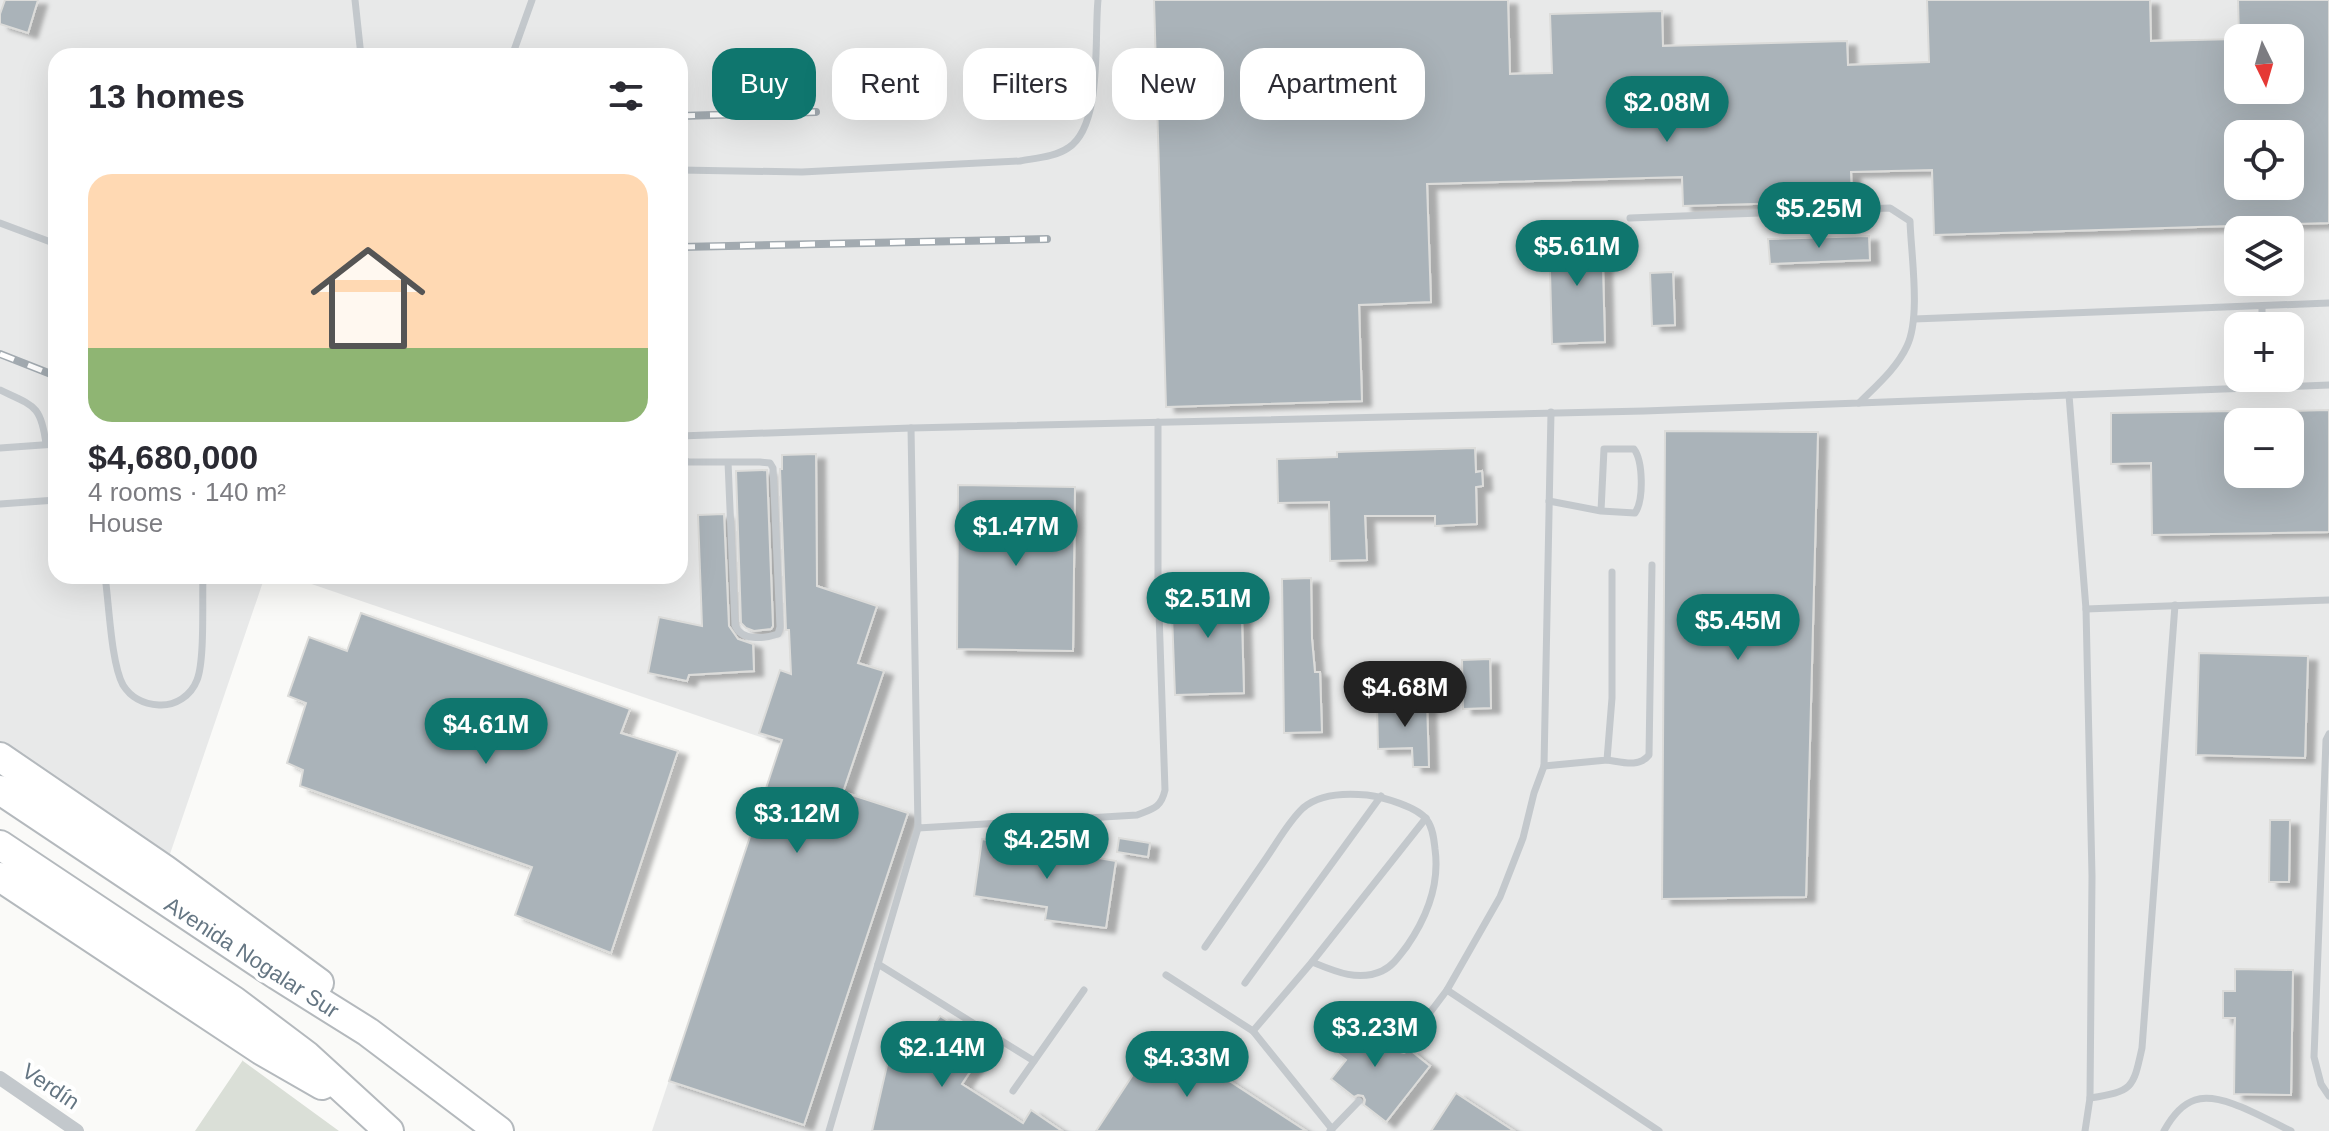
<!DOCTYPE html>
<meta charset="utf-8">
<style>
:root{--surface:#fff;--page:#f7f7f7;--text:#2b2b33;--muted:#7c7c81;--accent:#0f766e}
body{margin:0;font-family:Arial,sans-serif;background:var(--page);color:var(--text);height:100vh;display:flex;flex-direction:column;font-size:30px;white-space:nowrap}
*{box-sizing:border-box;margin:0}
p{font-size:26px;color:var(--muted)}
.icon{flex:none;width:44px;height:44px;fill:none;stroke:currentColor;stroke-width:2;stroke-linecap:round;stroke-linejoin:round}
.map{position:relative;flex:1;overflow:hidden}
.details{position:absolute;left:48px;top:48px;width:640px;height:536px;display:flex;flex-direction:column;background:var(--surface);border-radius:24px;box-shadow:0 8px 32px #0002}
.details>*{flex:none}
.hud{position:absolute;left:712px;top:48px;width:760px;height:72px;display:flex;gap:16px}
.needle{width:52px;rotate:175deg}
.buttons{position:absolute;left:2224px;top:24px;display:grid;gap:16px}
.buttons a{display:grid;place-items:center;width:80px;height:80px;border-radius:16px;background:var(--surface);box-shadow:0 8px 32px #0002;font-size:40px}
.price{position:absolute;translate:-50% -68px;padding:0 18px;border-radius:28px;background:var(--accent);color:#fff;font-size:26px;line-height:52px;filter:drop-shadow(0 2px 4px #0008)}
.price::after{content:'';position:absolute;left:50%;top:48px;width:24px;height:18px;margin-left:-12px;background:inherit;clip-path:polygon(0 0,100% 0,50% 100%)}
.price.on{background:#222;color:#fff}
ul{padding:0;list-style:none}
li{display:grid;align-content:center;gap:16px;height:424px;padding:0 40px}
li span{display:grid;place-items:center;height:248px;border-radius:24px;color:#555}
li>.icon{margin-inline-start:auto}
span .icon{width:144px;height:144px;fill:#fffc;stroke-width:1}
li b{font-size:34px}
h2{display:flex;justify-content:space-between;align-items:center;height:96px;padding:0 40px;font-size:34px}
.chip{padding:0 28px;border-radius:24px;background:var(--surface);box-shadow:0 8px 32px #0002;font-size:28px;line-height:72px}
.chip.on{background:var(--accent);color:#fff}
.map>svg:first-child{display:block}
</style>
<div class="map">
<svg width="2329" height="1131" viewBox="0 0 2329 1131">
<defs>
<filter id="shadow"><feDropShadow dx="9" dy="5" stdDeviation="2" flood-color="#0004"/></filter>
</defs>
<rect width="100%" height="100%" fill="#fafaf8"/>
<path fill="#e8e9e9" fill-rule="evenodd" d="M0 0H2329V1131H652L781 744 288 576H680V56H56V576H265L170 854 0 742ZM2238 38H2290V90H2238ZM2238 134H2290V186H2238ZM2238 230H2290V282H2238ZM2238 326H2290V378H2238ZM2238 422H2290V474H2238Z"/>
<polygon fill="#dadfd7" points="243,1060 243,1061 339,1131 195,1131"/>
<g fill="#aab3b9" stroke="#dcdcda" stroke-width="2" fill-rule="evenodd" filter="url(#shadow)">
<polygon points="5,0 38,0 28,33 0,24 0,14"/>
<path d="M1154 0H1508L1510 74 1552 73 1550 14 1662 11 1663 46 1847 41 1848 65 1929 62 1927 0H2150L2151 41 2238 39V90H2290V38H2239L2238 0H2329V223L1934 235 1932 170 1851 172 1852 201 1683 206 1682 177 1427 184 1431 302 1359 305 1362 401 1166 407ZM2238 134H2290V186H2238Z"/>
<polygon points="1602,233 1605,342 1552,344 1549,235"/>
<polygon points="1869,236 1870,260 1770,264 1768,239"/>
<polygon points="1673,272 1675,325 1652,326 1650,273"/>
<polygon points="2329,410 2329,532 2152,535 2151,463 2111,464 2111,413 2238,411 2238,474 2290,474 2290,411"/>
<polygon points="1665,431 1818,432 1806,897 1662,899"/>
<polygon points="1475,448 1476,472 1482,471 1483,486 1476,487 1477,524 1435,526 1435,516 1365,516 1367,560 1330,561 1329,502 1278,503 1277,459 1337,457 1337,452"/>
<polygon points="816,454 817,586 877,606 858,663 884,671 843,792 908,813 804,1125 669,1081 782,740 759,733 780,670 791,674 789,630 786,630 780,469 782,469 782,455"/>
<polygon points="767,470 773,626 771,629 754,631 746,628 741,623 736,471"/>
<polygon points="958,485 1075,487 1073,651 957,649"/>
<polygon points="724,514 729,626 738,639 753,644 754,671 689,675 687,681 648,673 659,617 702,626 698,515"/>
<polygon points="1311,578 1312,639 1315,672 1320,672 1322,732 1284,733 1282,579"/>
<polygon points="1241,586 1244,693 1175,695 1171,588"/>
<polygon points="361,613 630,709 621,733 678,751 611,953 515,915 532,867 300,786 303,770 287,763 306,703 288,696 309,637 347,651"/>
<polygon points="2199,653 2308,656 2305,758 2196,755"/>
<polygon points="1490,659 1491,708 1463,709 1462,660"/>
<polygon points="1427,702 1429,767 1413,767 1412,748 1378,749 1377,704"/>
<polygon points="2270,820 2290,820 2289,882 2269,882"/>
<polygon points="998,833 1017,835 1016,844 1116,861 1106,928 1045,920 1047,907 974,896 982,839 997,842"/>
<polygon points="1119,838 1150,843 1148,857 1117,852"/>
<polygon points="2235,969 2293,970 2291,1095 2234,1094 2235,1018 2223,1018 2223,991 2235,991"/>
<polygon points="940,1016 987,1046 962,1084 1023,1123 1031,1110 1062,1131 872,1131 893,1039 915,1053"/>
<polygon points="1335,1022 1360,1041 1374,1024 1399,1043 1398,1047 1400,1052 1404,1053 1410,1050 1430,1066 1386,1122 1364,1105 1365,1100 1363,1096 1358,1095 1354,1097 1331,1079 1346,1060 1321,1041"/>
<polygon points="1159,1035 1306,1131 1096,1131"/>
<polygon points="1456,1093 1514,1131 1431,1131"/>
</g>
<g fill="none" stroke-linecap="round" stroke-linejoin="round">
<g stroke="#b4b9bd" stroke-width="32">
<g id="highway">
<polyline points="0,757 164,869 319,983"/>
<polyline points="0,790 277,975 368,1032 499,1131"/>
<polyline points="0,845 234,1001 307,1056 389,1131"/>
<polyline points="0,877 261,1050 322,1085"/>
</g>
</g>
<g stroke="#c3c8cc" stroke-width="7">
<polyline points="355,0 361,56"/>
<polyline points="512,56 532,0"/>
<path d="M680 170 802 172 1020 161C1035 158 1055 157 1068 148 1103 126 1094 38 1098 0"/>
<polyline points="0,223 56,244"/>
<polyline points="2262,306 2262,326"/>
<polyline points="1914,319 2329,303"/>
<path d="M0 390C34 406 41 405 46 444"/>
<polyline points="1859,403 2069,395"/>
<path d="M911 428 918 828 1137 815C1153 809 1161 808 1165 790L1158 583V422"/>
<path d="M680 436 911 428 1644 411 1859 403C1876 386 1897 368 1907 346 1921 317 1911 254 1910 221L1890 208 1630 218"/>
<polyline points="0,448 56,444"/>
<path d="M680 459 689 462H760L770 463 773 468 780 627 778 634C763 639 741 641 735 625L728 462"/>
<path d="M1549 501 1601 511 1635 513C1644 500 1643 461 1634 449H1604L1601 511"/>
<polyline points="0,504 56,500"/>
<path d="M105 576C109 603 111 663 123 685 131 698 143 704 159 705 175 706 191 696 197 680 205 660 202 600 203 576"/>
<polyline points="2086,609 2329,600"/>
<polyline points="2329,734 2326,740 2314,1057 2321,1084 2329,1096"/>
<path d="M1607 760C1622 762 1639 768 1649 755L1652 565"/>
<polyline points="1544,766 1607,760 1612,698 1612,572"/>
<path d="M1205 947C1226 917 1246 887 1267 857 1278 841 1289 821 1303 808 1319 794 1346 793 1367 795 1383 797 1418 807 1427 820 1433 828 1434 840 1435 849 1440 885 1427 917 1407 946 1400 955 1393 966 1382 971 1358 982 1334 971 1312 962"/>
<polyline points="878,964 1034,1061"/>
<polyline points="1166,975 1253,1031 1332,1129"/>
<polyline points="1245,983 1381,796"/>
<polyline points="1447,990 1659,1131"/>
<polyline points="1253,1031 1312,962 1426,818"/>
<polyline points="1404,1047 1447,990 1500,897 1523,838 1534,793 1544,766 1551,412"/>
<polyline points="1013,1091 1084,990"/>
<path d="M2090 1098C2133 1091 2133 1089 2142 1048L2175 605"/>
<polyline points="829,1131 918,828"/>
<polyline points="1330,1131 1359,1101"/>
<polyline points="2085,1131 2090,1098 2092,876 2086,609 2069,395 2329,385"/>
<path d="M2164 1131C2171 1118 2180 1105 2195 1100 2221 1091 2267 1120 2291 1131"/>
</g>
<polyline stroke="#c3c8cc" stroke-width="14" points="0,1078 77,1131"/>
<use href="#highway" stroke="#fff" stroke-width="28"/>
<g stroke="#a2aab0" stroke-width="8">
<g id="rail">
<polyline points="680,116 816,112"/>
<polyline points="680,247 1047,239"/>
<polyline points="0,354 56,376"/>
</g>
</g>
<use href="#rail" stroke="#fff" stroke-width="5" stroke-dasharray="15" stroke-linecap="butt"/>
</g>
<g text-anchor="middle" stroke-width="8" stroke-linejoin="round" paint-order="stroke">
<g font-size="22" fill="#657683" stroke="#fff">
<text transform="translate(252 957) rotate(33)" y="8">Avenida Nogalar Sur</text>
<text transform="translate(51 1086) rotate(34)" y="8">Verdín</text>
</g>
</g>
</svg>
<div class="buttons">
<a><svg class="needle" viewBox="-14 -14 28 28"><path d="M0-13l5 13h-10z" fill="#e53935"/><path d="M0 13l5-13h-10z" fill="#7c7c81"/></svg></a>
<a><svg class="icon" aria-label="locate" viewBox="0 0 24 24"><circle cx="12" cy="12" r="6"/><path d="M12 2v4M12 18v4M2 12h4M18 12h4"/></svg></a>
<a><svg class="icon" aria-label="layers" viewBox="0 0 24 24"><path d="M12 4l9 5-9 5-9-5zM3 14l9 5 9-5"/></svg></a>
<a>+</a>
<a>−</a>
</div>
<b class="price" style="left:1667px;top:144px">$2.08M</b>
<b class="price" style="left:1819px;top:250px">$5.25M</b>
<b class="price" style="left:1577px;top:288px">$5.61M</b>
<b class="price" style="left:1016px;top:568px">$1.47M</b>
<b class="price" style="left:1208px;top:640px">$2.51M</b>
<b class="price" style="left:1738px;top:662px">$5.45M</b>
<b class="price on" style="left:1405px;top:729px">$4.68M</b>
<b class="price" style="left:486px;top:766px">$4.61M</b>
<b class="price" style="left:797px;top:855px">$3.12M</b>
<b class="price" style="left:1047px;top:881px">$4.25M</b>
<b class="price" style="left:1375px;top:1069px">$3.23M</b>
<b class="price" style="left:942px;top:1089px">$2.14M</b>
<b class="price" style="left:1187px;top:1099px">$4.33M</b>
<div class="hud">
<a class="chip on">Buy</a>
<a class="chip">Rent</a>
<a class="chip">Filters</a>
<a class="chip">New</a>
<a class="chip">Apartment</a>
</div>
<section class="details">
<h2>13 homes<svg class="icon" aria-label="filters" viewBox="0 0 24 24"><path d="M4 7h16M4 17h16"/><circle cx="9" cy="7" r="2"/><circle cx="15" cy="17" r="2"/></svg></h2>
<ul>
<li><span style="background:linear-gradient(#ffd9b3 70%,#8fb573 0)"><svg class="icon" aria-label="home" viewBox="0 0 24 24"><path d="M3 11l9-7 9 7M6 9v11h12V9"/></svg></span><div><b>$4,680,000</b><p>4 rooms · 140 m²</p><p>House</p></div></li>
</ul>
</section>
</div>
